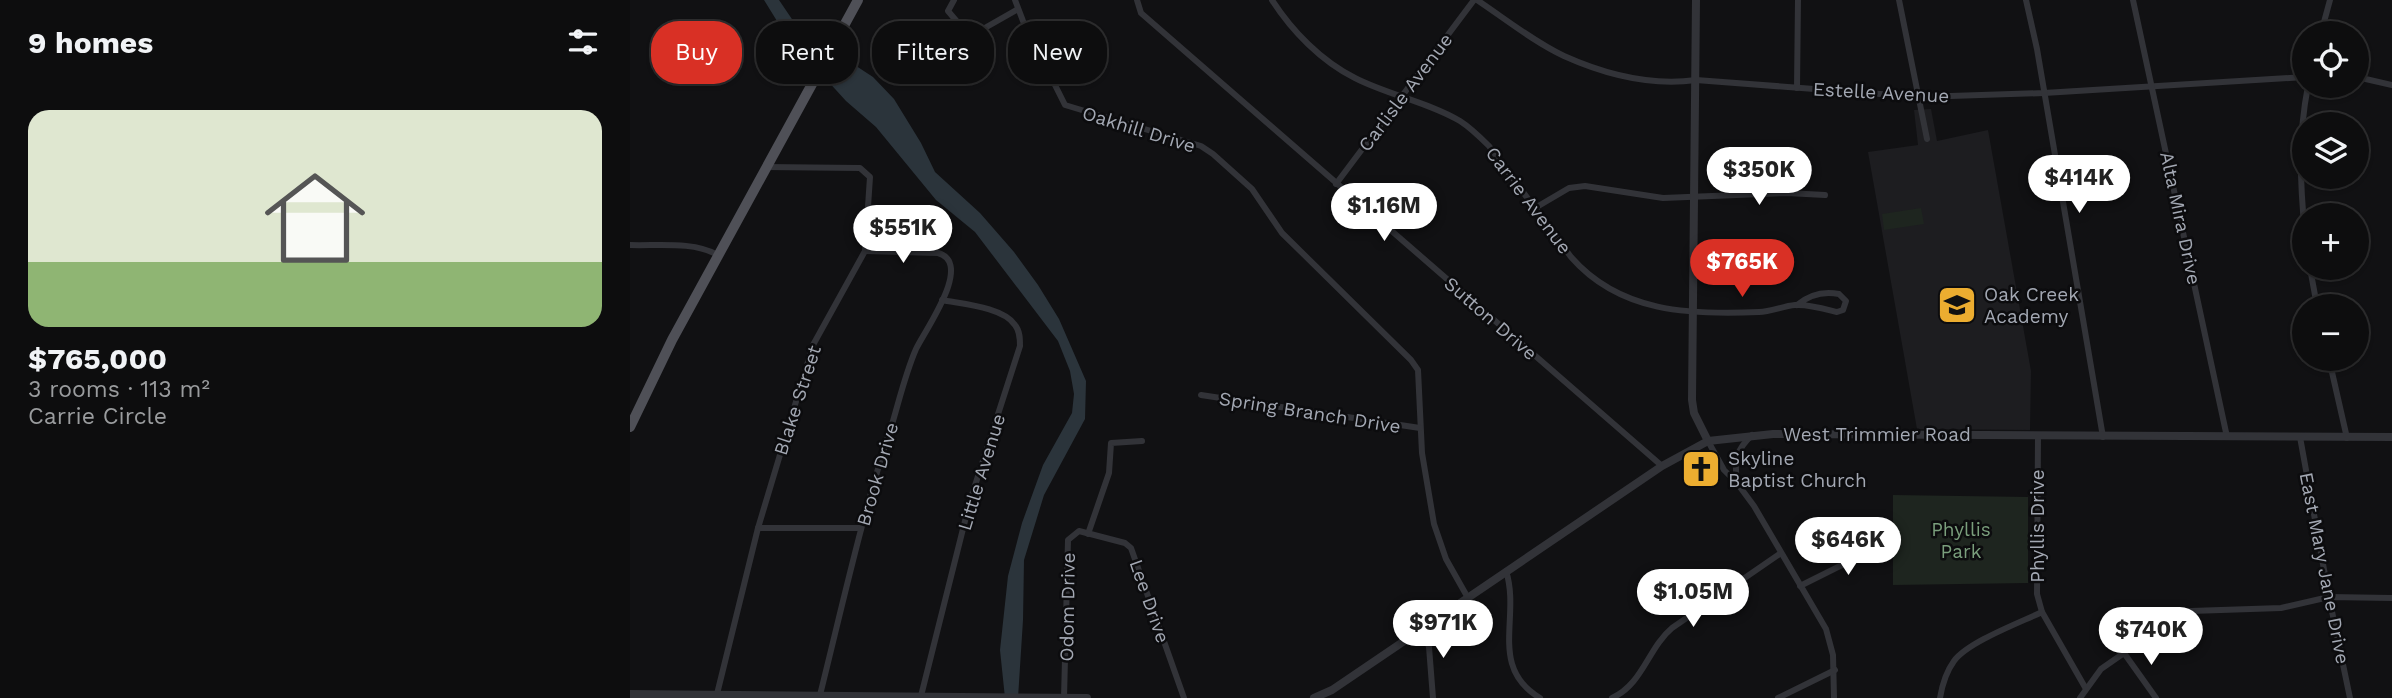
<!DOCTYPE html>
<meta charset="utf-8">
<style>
:root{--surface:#0d0d0e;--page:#1b1b1c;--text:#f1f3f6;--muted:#9a9c9e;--line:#2d2d2e;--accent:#d93025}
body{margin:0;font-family:"Work Sans",sans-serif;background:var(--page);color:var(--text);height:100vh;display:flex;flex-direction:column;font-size:26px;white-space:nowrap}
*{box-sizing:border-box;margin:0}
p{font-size:23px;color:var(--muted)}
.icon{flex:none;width:38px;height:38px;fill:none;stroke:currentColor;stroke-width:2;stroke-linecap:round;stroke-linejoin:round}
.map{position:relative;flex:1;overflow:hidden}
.details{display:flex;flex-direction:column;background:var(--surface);width:630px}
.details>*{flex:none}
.banner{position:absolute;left:21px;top:21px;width:665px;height:63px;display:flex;gap:14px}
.buttons{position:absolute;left:1662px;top:21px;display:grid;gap:14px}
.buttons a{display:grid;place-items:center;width:77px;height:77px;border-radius:50%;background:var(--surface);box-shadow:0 2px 5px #0004,0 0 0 2px var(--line);font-size:35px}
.price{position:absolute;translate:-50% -60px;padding:0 16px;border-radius:24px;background:#fff;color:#222;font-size:23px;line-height:46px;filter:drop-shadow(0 2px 4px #0008)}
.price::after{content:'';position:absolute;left:50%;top:42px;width:21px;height:16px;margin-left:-10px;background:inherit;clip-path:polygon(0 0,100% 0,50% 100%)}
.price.active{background:var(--accent);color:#fff}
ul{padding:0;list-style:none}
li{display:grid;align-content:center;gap:14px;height:371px;padding:0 28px}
li span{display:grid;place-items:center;height:217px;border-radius:21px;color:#555}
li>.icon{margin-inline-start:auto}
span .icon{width:126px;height:126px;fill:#fffc;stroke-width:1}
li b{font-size:30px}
h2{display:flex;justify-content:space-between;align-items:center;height:84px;padding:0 28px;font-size:30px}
.pill{padding:0 24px;border-radius:28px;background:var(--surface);box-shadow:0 2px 5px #0004,0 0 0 2px var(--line);font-size:24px;line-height:63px}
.pill.active{background:var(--accent);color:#fff}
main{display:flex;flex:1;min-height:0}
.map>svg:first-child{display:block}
</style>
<main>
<section class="details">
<h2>9 homes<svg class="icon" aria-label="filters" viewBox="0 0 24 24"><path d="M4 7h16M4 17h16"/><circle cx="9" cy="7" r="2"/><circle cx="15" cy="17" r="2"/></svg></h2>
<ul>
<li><span style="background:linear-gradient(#dfe7d0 70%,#8fb573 0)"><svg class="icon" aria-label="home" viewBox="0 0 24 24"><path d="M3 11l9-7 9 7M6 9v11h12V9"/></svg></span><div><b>$765,000</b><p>3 rooms · 113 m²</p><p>Carrie Circle</p></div></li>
</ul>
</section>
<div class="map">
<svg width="1762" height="698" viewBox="0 0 1762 698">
<rect width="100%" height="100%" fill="#111113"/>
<polygon fill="#1d1d20" points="1301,109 1307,141 1358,130 1401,371 1400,430 1287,429 1238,152 1288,145 1284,110"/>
<g fill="#1e251f">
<polygon points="1291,208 1294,224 1254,230 1252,214"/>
<polygon points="1263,495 1398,497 1398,583 1263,585"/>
</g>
<polygon fill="#2b343b" points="134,0 149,0 168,28 243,77 264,99 291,143 305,172 350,213 384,252 408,285 429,319 456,381 455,419 414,495 394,560 393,620 388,698 375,698 370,650 378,576 392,523 413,465 442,413 444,394 440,371 428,341 345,232 306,200 246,127 216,101 175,56 168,44 155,34"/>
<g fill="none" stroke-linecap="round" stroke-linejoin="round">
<g stroke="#323338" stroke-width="6">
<polyline points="324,0 318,11 335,31 346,33 388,9"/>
<polyline points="385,0 393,21 435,105 571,146 583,154 622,189 652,233 781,360 788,370 792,453 804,524 816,559 838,598"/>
<polyline points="507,0 511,13 1032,466"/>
<path d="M642 0C662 31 691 61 725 78 758 95 798 102 830 121 841 128 850 137 859 146L941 257C990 313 1060 315 1129 312 1141 312 1153 306 1165 305 1178 304 1195 309 1207 312L1213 310 1216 301 1209 294C1194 291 1179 295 1167 305"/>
<path d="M847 0C874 18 904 42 934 56 974 74 1021 86 1066 80L1290 97 1414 93 1675 77"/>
<polyline points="1269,0 1297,139"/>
<polyline points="1396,0 1407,49 1473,437"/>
<polyline points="1503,0 1597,437"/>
<polyline points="1691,33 1700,0"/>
<polyline points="1727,77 1762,85"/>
<polyline points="1167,88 1168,0"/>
<polyline points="706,184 844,0"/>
<polyline points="905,208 939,188 955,186 1033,198 1157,193 1195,195"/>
<path d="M1675 234C1670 184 1668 136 1678 86"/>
<path d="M0 245C28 246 63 241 88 255"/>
<polyline points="1680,268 1687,306"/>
<polyline points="1699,359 1717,438"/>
<polyline points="571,395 790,428"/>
<polyline points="1408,435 1407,594 1412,612 1456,689"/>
<polyline points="1670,437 1699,597 1720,698"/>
<polyline points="1078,441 1094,470 1107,483 1124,506 1196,629 1203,655 1204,698"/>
<path d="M1107 481C1104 461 1106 450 1122 435"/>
<polyline points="128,528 231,528"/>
<polyline points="458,534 479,473 481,443 512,441"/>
<path d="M876 571C891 617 858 667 910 698"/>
<polyline points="1170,586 1254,544"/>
<polyline points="1561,611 1651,608 1699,597 1762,598"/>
<polyline points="792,629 799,647 803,698"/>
<polyline points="87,694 128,528 183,345 235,251 240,177 230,168 135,167"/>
<path d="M190 695C213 603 233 511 263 421 270 397 276 372 286 349 295 330 344 263 308 253L235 251"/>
<path d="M291 696 340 501 390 346C390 339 390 331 385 325 373 307 331 304 312 300"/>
<polyline points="434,698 438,540 449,531 495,543 501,548 554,698"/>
<path d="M982 698C1013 684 1018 648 1042 628L1151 553"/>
<polyline points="1148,698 1205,670"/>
<path d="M1310 698C1312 686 1316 672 1324 661 1338 642 1389 623 1412 612"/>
<polyline points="1450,698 1471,669 1494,653 1526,698"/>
</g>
<g stroke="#323338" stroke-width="8">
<polyline points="1066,0 1062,400 1064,413 1078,441"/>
<polyline points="0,694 457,698"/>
<polyline points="684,698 702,690 1032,466 1078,441 1143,434 1762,437"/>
</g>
<polyline stroke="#4f5057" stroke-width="10" points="0,427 42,340 228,0"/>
</g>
<defs>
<g id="school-square" transform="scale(2.0125)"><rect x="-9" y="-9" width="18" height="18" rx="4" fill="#ecad30" stroke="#0c0c0e"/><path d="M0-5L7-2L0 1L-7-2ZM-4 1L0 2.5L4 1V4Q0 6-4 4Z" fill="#111"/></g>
<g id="church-square" transform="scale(2.0125)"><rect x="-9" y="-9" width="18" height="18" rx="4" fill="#ecad30" stroke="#0c0c0e"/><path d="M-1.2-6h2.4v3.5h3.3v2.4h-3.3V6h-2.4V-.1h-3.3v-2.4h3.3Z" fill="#111"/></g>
</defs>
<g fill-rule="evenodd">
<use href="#school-square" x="1327" y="305"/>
<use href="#church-square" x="1071" y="469"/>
</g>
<g text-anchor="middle" stroke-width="5" stroke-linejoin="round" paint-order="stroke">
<g font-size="19" fill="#a3a8b3" stroke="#0c0c0e">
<text transform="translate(775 92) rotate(-53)" y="7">Carlisle Avenue</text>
<text transform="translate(1251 92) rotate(3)" y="7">Estelle Avenue</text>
<text transform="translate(509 129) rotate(17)" y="7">Oakhill Drive</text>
<text transform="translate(899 200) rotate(53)" y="7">Carrie Avenue</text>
<text transform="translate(1551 218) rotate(78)" y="7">Alta Mira Drive</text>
<text transform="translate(861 318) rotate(41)" y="7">Sutton Drive</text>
<text transform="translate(167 400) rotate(-72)" y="7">Blake Street</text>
<text transform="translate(680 412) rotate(9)" y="7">Spring Branch Drive</text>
<text x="1247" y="441">West Trimmier Road</text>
<text transform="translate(351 472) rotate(-73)" y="7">Little Avenue</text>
<text transform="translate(247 474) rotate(-74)" y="7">Brook Drive</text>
<text transform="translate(1407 526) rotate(-90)" y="7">Phyllis Drive</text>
<text transform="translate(1695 568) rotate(79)" y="7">East Mary Jane Drive</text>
<text transform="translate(520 601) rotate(71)" y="7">Lee Drive</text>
<text transform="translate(437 607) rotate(-89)" y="7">Odom Drive</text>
</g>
<g font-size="19" fill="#a3a8b3" stroke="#0c0c0e" text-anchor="start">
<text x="1354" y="301">Oak Creek<tspan x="1354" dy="22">Academy</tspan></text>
<text x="1098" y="465">Skyline<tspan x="1098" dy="22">Baptist Church</tspan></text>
</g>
<g font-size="19" fill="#7a9e7c" stroke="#0c0c0e">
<text x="1331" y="536">Phyllis<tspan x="1331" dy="22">Park</tspan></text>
</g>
</g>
</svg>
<div class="buttons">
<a><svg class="icon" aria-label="locate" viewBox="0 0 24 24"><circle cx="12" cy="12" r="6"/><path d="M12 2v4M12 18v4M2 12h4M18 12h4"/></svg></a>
<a><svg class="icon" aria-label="layers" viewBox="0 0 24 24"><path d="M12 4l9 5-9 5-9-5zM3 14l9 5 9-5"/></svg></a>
<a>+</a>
<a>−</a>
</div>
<b class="price" style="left:1129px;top:207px">$350K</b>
<b class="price" style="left:1449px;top:215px">$414K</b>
<b class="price" style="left:754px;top:243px">$1.16M</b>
<b class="price" style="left:273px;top:265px">$551K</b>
<b class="price active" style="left:1112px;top:299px">$765K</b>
<b class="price" style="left:1218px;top:577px">$646K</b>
<b class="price" style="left:1063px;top:629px">$1.05M</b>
<b class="price" style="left:813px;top:660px">$971K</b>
<b class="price" style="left:1521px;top:667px">$740K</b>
<div class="banner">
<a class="pill active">Buy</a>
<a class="pill">Rent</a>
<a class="pill">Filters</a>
<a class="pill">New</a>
</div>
</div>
</main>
